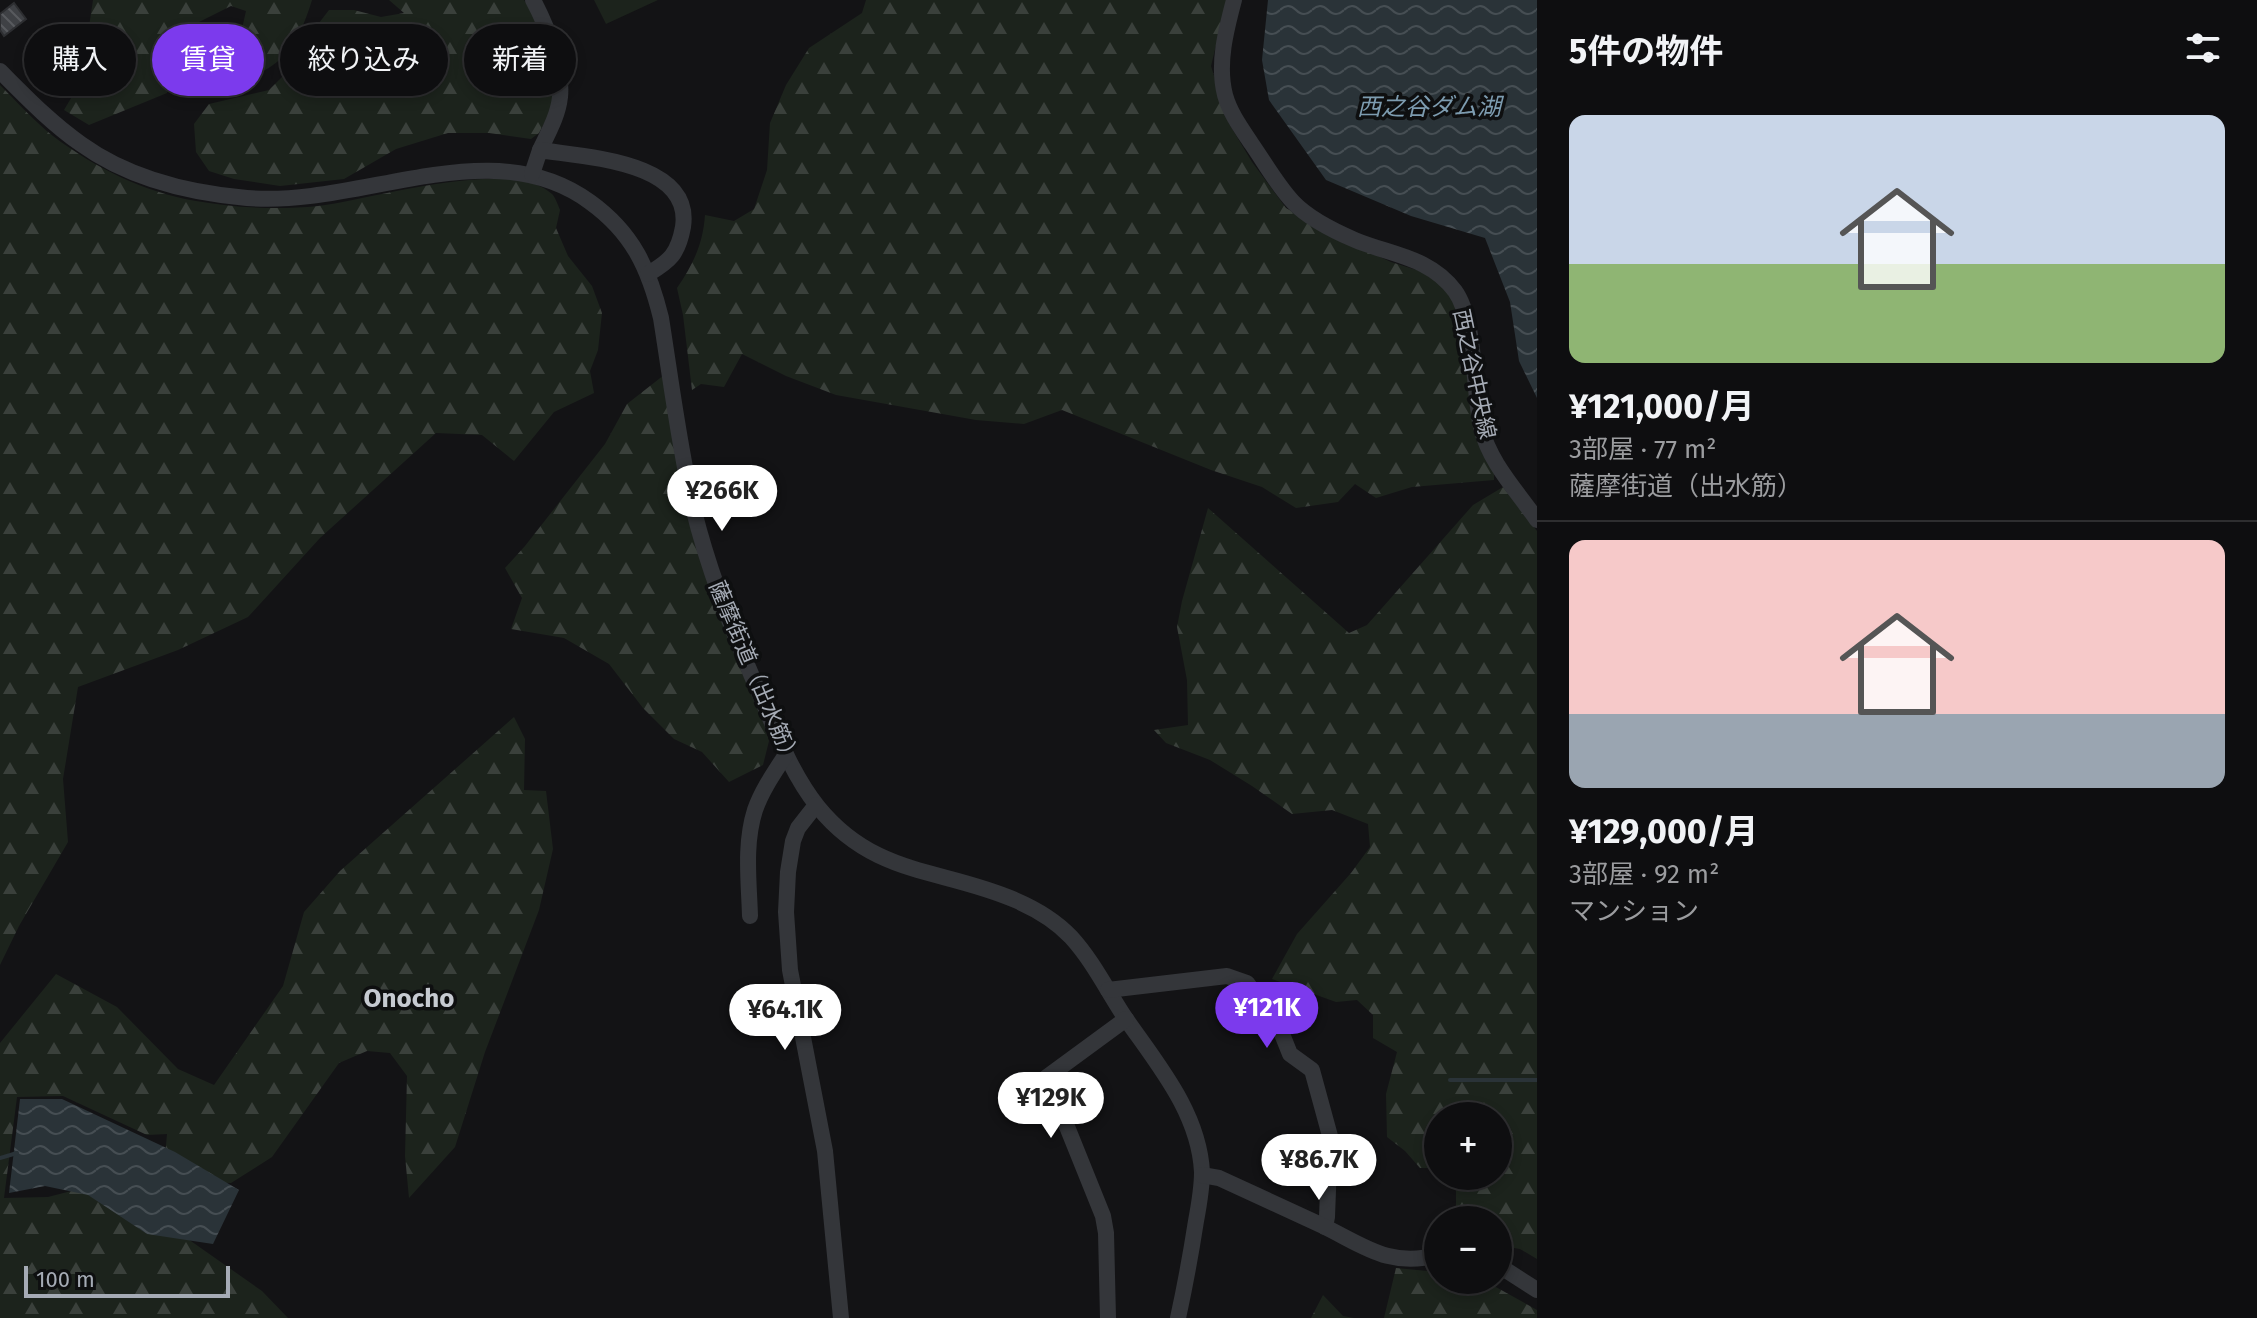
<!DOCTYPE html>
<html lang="ja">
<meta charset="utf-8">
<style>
:root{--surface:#0e0e10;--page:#171719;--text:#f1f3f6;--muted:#9b9c9f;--line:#2e2e30;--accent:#7c3aed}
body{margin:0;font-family:"Fira Sans","Noto Sans JP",sans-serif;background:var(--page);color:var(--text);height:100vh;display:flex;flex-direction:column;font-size:30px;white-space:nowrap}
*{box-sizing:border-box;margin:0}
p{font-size:26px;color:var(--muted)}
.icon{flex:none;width:44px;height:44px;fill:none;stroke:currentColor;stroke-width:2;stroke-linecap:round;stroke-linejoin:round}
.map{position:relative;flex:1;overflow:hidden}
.panel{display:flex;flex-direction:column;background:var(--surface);width:720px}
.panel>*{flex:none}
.banner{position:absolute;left:24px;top:24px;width:760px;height:72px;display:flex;gap:16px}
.controls{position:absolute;left:1424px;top:1102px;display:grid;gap:16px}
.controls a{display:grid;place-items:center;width:88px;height:88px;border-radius:50%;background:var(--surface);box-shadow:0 4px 12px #0003,0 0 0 2px var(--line);font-size:40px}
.scale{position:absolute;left:24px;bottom:20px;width:206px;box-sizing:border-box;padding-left:8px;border:4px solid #a5abb5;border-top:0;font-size:22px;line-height:28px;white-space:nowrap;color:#a5abb5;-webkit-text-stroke:6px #0e0f10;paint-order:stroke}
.price{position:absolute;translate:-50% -68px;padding:0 18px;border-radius:28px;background:#fff;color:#222;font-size:26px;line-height:52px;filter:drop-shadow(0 2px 4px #0008)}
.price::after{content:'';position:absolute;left:50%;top:48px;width:24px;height:18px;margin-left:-12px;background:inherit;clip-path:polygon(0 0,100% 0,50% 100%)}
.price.on{background:var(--accent);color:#fff}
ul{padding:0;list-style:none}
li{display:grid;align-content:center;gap:16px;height:424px;padding:0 32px}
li+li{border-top:2px solid var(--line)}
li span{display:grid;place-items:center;height:248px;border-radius:16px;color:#555}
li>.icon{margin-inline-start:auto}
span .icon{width:144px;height:144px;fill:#fffc;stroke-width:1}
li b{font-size:34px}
h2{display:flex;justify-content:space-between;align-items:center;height:96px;padding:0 32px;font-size:34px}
.pill{padding:0 28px;border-radius:36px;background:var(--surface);box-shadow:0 4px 12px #0003,0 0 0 2px var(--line);font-size:28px;line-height:72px}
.pill.on{background:var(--accent);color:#fff}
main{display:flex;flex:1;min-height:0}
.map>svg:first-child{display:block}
</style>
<main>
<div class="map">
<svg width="1537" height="1318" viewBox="0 0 1537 1318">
<defs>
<pattern id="forest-firs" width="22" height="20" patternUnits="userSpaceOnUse" patternTransform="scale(2)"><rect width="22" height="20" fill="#1c231c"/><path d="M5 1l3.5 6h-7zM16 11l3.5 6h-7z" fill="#3a403b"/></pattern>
<pattern id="water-waves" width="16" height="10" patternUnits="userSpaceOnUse" patternTransform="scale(2)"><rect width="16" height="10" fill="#2a3338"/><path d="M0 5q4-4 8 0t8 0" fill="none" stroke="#464e53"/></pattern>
<pattern id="building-back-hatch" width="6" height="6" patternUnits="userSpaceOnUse" patternTransform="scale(2)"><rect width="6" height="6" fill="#3f4145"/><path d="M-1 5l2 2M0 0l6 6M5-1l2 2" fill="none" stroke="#585a5e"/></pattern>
</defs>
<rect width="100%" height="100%" fill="#131315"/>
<polygon fill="#1c231c" points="594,0 658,0 606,24"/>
<g fill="url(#forest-firs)">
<path d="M93 0H312C290 72 264 72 199 96L201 56 242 29 246 11 231 6 163 40 154 58 171 69 167 93 89 125 64 110 86 73 89 27Z"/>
<polygon points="389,0 524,0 541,27 555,83 551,110 539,133 531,139 489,133 448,133 396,149 344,179 280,186 234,179 209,171 196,152 194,124 209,104 269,90 301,58 319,23 329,10 354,10 381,17 404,13"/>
<path d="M866 0H1227L1211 66 1228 122 1252 162 1286 208 1341 239 1391 262 1423 272 1450 289 1466 318 1494 459V480L1412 487 1376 498 1355 484 1338 502 1296 508 1262 487 1211 470 1062 410 1024 424 976 420 836 395 786 376 742 354 724 387 701 384 692 390 683 315 677 288C693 265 703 244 705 215L734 221 754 209 767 170 770 123 786 85 809 48 862 13Z"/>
<path d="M0 85C17 102 34 121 53 136 95 168 144 192 196 201 236 208 278 210 318 206 370 200 511 156 552 194 555 197 558 205 560 210L556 228 568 256 592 286 602 313 598 350 590 371 594 393 554 412 514 461 482 435 436 433 320 538 248 617 178 650 78 687 63 779 68 842 19 926 0 965Z"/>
<polygon points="664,375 678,467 755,687 769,741 763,765 729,782 702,752 674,739 643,708 609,664 564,638 511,629 522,598 505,568 525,546 605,444 627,404"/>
<polygon points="1503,487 1537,531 1537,1259 1520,1249 1498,1245 1498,1220 1452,1220 1456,1207 1456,1180 1451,1176 1498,1176 1498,1116 1438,1116 1438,1168 1420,1168 1405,1151 1387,1137 1386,1094 1397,1052 1373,1038 1373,1015 1357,1000 1336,1002 1272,979 1297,934 1351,873 1370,847 1368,824 1332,810 1292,814 1252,786 1210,760 1166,743 1154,730 1188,725 1187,680 1177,627 1182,601 1208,508 1349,633 1367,625 1473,505"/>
<polygon points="514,717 525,739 524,790 546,791 553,849 539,910 485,1052 455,1147 409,1198 405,1156 407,1076 390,1053 367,1051 339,1063 272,1157 231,1183 197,1182 165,1157 167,1134 147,1135 63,1096 17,1097 4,1198 48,1197 83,1188 188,1239 262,1291 288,1318 0,1318 0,1043 56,974 117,1007 178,1069 214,1085 283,986 304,912 340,871"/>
<polygon points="1396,1268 1438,1272 1438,1280 1488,1280 1494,1286 1537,1310 1537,1318 1384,1318"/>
<polygon points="1323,1295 1343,1316 1354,1318 1311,1318"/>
</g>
<g fill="url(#water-waves)">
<polygon points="1268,0 1537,0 1537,398 1519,361 1510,302 1485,238 1411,216 1326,180 1269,100 1262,60"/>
<polygon points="20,1099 62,1099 175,1152 239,1190 213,1244 147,1234 88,1195 45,1186 9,1193"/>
</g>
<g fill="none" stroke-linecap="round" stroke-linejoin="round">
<g stroke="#2a3338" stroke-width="4">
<polyline points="1450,1080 1537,1080"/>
<polyline points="0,1158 17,1153"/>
</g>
</g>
<g fill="url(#building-back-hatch)" stroke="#2d2e31" stroke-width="2">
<polygon points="14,3 26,19 4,36 0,30 0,14"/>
<polygon points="47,51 66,77 50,89 31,63"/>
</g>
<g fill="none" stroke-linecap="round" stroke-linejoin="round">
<g stroke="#34363a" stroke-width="16">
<path d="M533 0C547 26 563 67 560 97 558 116 548 133 540 150"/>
<path d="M1234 0C1226 30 1217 64 1225 95 1230 113 1241 128 1251 143 1265 163 1277 185 1293 202 1309 219 1334 231 1355 240 1391 255 1430 257 1455 291 1476 320 1473 390 1481 427 1489 462 1517 491 1537 520"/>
<path d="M0 71C26 97 51 123 81 144 128 178 190 193 247 198 361 208 491 129 590 202 633 233 649 269 661 318 671 381 679 445 693 507 709 574 736 641 764 704 779 740 794 777 818 807 875 877 941 868 1015 900 1036 909 1055 920 1071 937 1093 961 1108 992 1126 1019 1158 1065 1199 1113 1202 1172 1202 1188 1199 1205 1196 1221 1191 1253 1185 1286 1178 1318"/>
<path d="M532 174 540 150C583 157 693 161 683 227 678 254 670 261 648 274"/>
<polyline points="816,805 798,828 793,841 788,872 786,912 790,970 825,1151 841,1318"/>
<path d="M750 916C749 882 744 844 755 810 762 790 774 773 785 756"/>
<polyline points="1108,990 1227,976 1247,983 1280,1029 1290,1054 1312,1070 1330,1136 1327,1217 1325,1227"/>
<path d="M1202 1175 1219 1178C1253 1194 1287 1209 1321 1225 1363 1245 1388 1268 1438 1255"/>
<polyline points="1498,1265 1537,1290"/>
<polyline points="1108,1318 1106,1233 1103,1216 1047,1077 1126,1019"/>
</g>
</g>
<g text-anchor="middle" stroke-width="7" stroke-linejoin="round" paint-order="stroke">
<g font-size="22" fill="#a5abb5" stroke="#0e0f10">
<text transform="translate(1475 374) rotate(78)" y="8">西之谷中央線</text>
<text transform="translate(755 673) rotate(67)" y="8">薩摩街道（出水筋）</text>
</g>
<g font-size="24" font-style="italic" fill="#7d9cb0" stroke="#0e0f10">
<text x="1429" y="115">西之谷ダム湖</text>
</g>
<g font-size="26" font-weight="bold" fill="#c6cad1" stroke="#0e0f10">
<text x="409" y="1007">Onocho</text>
</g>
</g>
</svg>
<div class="controls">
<a>+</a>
<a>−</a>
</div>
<div class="scale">100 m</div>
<b class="price" style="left:722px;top:533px">¥266K</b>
<b class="price on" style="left:1267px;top:1050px">¥121K</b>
<b class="price" style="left:785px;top:1052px">¥64.1K</b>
<b class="price" style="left:1051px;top:1140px">¥129K</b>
<b class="price" style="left:1319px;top:1202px">¥86.7K</b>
<div class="banner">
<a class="pill">購入</a>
<a class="pill on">賃貸</a>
<a class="pill">絞り込み</a>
<a class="pill">新着</a>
</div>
</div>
<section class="panel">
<h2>5件の物件<svg class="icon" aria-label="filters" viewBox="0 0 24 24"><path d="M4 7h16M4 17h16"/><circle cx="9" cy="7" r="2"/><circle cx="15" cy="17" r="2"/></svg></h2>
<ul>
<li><span style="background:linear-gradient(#c9d6e8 60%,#8fb573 0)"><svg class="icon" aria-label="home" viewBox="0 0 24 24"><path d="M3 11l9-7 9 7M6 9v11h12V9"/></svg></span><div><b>¥121,000/月</b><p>3部屋 · 77 m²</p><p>薩摩街道（出水筋）</p></div></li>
<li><span style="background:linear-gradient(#f6c9c9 70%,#9aa5b1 0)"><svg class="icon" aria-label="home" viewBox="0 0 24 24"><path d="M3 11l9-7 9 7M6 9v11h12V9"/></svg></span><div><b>¥129,000/月</b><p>3部屋 · 92 m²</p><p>マンション</p></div></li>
</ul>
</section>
</main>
